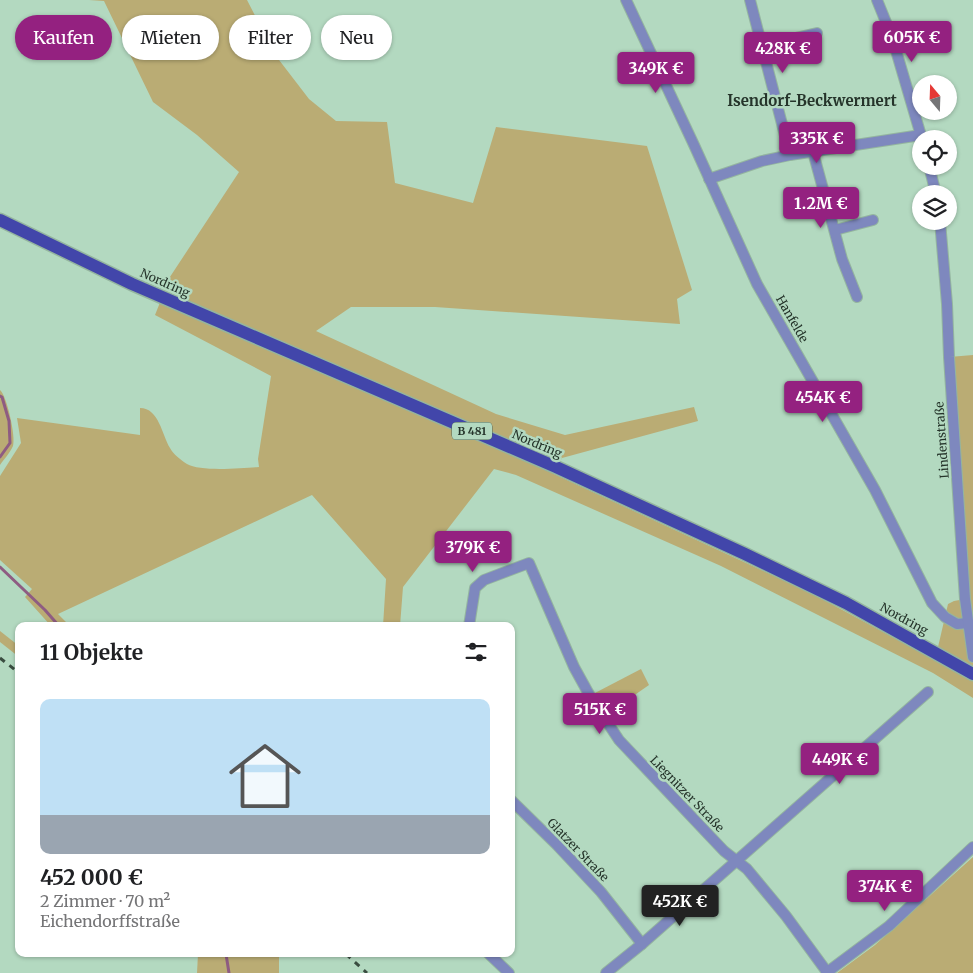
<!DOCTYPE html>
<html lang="de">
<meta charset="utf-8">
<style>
:root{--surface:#fff;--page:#f2f2f2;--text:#202124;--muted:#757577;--line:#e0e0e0;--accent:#942180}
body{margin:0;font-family:Merriweather,serif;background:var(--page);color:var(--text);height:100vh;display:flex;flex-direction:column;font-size:19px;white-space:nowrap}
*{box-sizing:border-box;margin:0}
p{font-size:16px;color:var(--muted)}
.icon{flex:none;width:28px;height:28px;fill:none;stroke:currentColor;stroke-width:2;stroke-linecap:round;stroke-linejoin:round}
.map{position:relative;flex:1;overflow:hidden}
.drawer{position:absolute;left:15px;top:622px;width:500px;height:335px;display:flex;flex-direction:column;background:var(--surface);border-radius:10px;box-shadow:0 1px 4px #0004}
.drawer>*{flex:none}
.hud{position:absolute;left:15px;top:15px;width:500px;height:45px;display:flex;gap:10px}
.needle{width:32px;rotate:341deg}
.tools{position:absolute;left:912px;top:75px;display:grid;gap:10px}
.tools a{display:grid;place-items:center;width:45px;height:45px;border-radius:50%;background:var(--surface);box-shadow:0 1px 4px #0004;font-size:25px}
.price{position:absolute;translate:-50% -42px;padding:0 11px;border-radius:5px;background:var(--accent);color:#fff;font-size:16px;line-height:32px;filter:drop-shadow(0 1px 2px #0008)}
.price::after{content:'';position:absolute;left:50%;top:30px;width:15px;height:11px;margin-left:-8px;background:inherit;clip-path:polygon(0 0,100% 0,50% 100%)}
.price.selected{background:#222;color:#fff}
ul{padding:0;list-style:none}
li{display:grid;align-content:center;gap:10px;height:265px;padding:0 25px}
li+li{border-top:1px solid var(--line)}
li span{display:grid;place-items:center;height:155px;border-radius:10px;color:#555}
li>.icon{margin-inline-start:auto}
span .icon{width:90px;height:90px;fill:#fffc;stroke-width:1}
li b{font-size:21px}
h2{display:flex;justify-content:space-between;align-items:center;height:60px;padding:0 25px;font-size:21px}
.tag{padding:0 18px;border-radius:22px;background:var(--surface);box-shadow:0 1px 4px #0004;font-size:18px;line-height:45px}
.tag.selected{background:var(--accent);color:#fff}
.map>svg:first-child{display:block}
</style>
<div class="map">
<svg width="973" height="973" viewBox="0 0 973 973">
<rect width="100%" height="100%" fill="#b3d9c0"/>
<g fill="#baac74">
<path d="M89 0H247L276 56 309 99 336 121 387 122 395 183 473 203 496 127 647 146 692 290 677 299 680 324 435 307H351L316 331 496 414 565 435 694 407 698 421 562 458 554 474 811 593 935 660 948 604 954 601 965 599 949 357 973 355V698L933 673 721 566 516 475 494 469 403 587 400 626H383L386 579 312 495 58 614 70 626H51L25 597 32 589 0 560V476L21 443 17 418 140 435V408C159 408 162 435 170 448 173 454 181 460 187 464 200 472 243 468 259 467L258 459 271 376 155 315 159 305 164 286 239 172 197 135 153 102 104 1Z"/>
<path d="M0 390C7 396 16 437 13 446 10 453 4 459 0 465Z"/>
<polygon points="0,631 19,646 19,657 0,642"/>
<polygon points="641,669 649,685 606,715 593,694"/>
<polygon points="973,857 973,973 837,973 875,945"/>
<polygon points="198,954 279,954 279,973 197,973"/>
</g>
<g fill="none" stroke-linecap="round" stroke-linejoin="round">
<g stroke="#8e5c82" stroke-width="3">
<polyline points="0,396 2,397 9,421 10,443 0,457"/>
<polyline points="0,567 45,610 59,626"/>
<polyline points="226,954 229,973"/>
</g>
<g stroke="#94b59f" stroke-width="12">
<g id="street">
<polyline points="626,0 694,145 757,284 875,490 932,603 945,617 957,624 968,623"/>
<polyline points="750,0 790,155"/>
<polyline points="877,0 892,37 922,139"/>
<polyline points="762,46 817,33"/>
<polyline points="813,152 842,259 857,297"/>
<polyline points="929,166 936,194"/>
<polyline points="709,179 762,161 790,155 921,135"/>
<polyline points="940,221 947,304 949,357 965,599 973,657"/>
<polyline points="835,230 873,220"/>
<polyline points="469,626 475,588 484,580 529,563 574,667 590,696 619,740 724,851 747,869 786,916 827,972"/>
<polyline points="511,800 557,845 601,892 642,944"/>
<polyline points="489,954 509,973"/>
<polyline points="606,973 642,944 928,692"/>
<polyline points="826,973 889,926 973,847"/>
</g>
</g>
<g stroke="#94b59f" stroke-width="15">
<polyline id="primary" points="0,220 132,284 556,467 745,554 846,603 973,674"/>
</g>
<use href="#street" stroke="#7e88be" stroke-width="10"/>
<use href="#primary" stroke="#4246aa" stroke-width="12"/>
<g stroke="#3a4d40" stroke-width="3" stroke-dasharray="6 6" stroke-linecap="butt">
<polyline points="0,658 19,673"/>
<polyline points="346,954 367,973"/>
</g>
</g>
<g text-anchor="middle" stroke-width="5" stroke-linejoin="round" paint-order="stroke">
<rect fill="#b3d9c0" stroke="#506657" stroke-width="1" x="452" y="422.5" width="40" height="17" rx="4"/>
<g font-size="11" font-weight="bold" fill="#25342a">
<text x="472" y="435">B 481</text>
</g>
<g font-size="12" fill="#25342a" stroke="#b3d9c0">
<text transform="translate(165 283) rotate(24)" y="4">Nordring</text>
<text transform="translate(792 319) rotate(60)" y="4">Hanfelde</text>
<text transform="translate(942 440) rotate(-94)" y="4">Lindenstraße</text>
<text transform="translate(537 444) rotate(23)" y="4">Nordring</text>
<text transform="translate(904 619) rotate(29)" y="4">Nordring</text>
<text transform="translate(687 794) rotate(46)" y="4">Liegnitzer Straße</text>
<text transform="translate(578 850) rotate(46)" y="4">Glatzer Straße</text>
</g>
<g font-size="15" font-weight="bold" fill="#25342a" stroke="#b3d9c0">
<text x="812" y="106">Isendorf-Beckwermert</text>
</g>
</g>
</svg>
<div class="tools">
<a><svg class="needle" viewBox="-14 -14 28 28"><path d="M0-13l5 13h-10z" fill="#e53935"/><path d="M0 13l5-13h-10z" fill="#757577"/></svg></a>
<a><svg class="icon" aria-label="locate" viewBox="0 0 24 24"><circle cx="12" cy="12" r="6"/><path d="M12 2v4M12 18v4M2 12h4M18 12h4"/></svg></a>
<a><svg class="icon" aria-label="layers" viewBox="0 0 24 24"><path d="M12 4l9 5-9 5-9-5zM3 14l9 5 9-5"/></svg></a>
</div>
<b class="price" style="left:912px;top:63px">605K €</b>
<b class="price" style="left:783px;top:74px">428K €</b>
<b class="price" style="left:656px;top:94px">349K €</b>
<b class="price" style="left:817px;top:164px">335K €</b>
<b class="price" style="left:821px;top:229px">1.2M €</b>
<b class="price" style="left:823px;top:423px">454K €</b>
<b class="price" style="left:473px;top:573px">379K €</b>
<b class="price" style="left:600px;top:735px">515K €</b>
<b class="price" style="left:840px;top:785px">449K €</b>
<b class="price" style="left:885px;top:912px">374K €</b>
<b class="price selected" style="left:680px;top:927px">452K €</b>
<div class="hud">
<a class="tag selected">Kaufen</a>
<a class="tag">Mieten</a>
<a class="tag">Filter</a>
<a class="tag">Neu</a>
</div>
<section class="drawer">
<h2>11 Objekte<svg class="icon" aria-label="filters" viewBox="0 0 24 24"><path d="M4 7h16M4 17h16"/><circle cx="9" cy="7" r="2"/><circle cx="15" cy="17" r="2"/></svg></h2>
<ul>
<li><span style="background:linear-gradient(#bfe0f5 75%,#9aa5b1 0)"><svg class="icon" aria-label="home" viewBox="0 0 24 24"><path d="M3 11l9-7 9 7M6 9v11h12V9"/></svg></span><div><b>452 000 €</b><p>2 Zimmer · 70 m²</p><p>Eichendorffstraße</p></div></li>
</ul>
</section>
</div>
